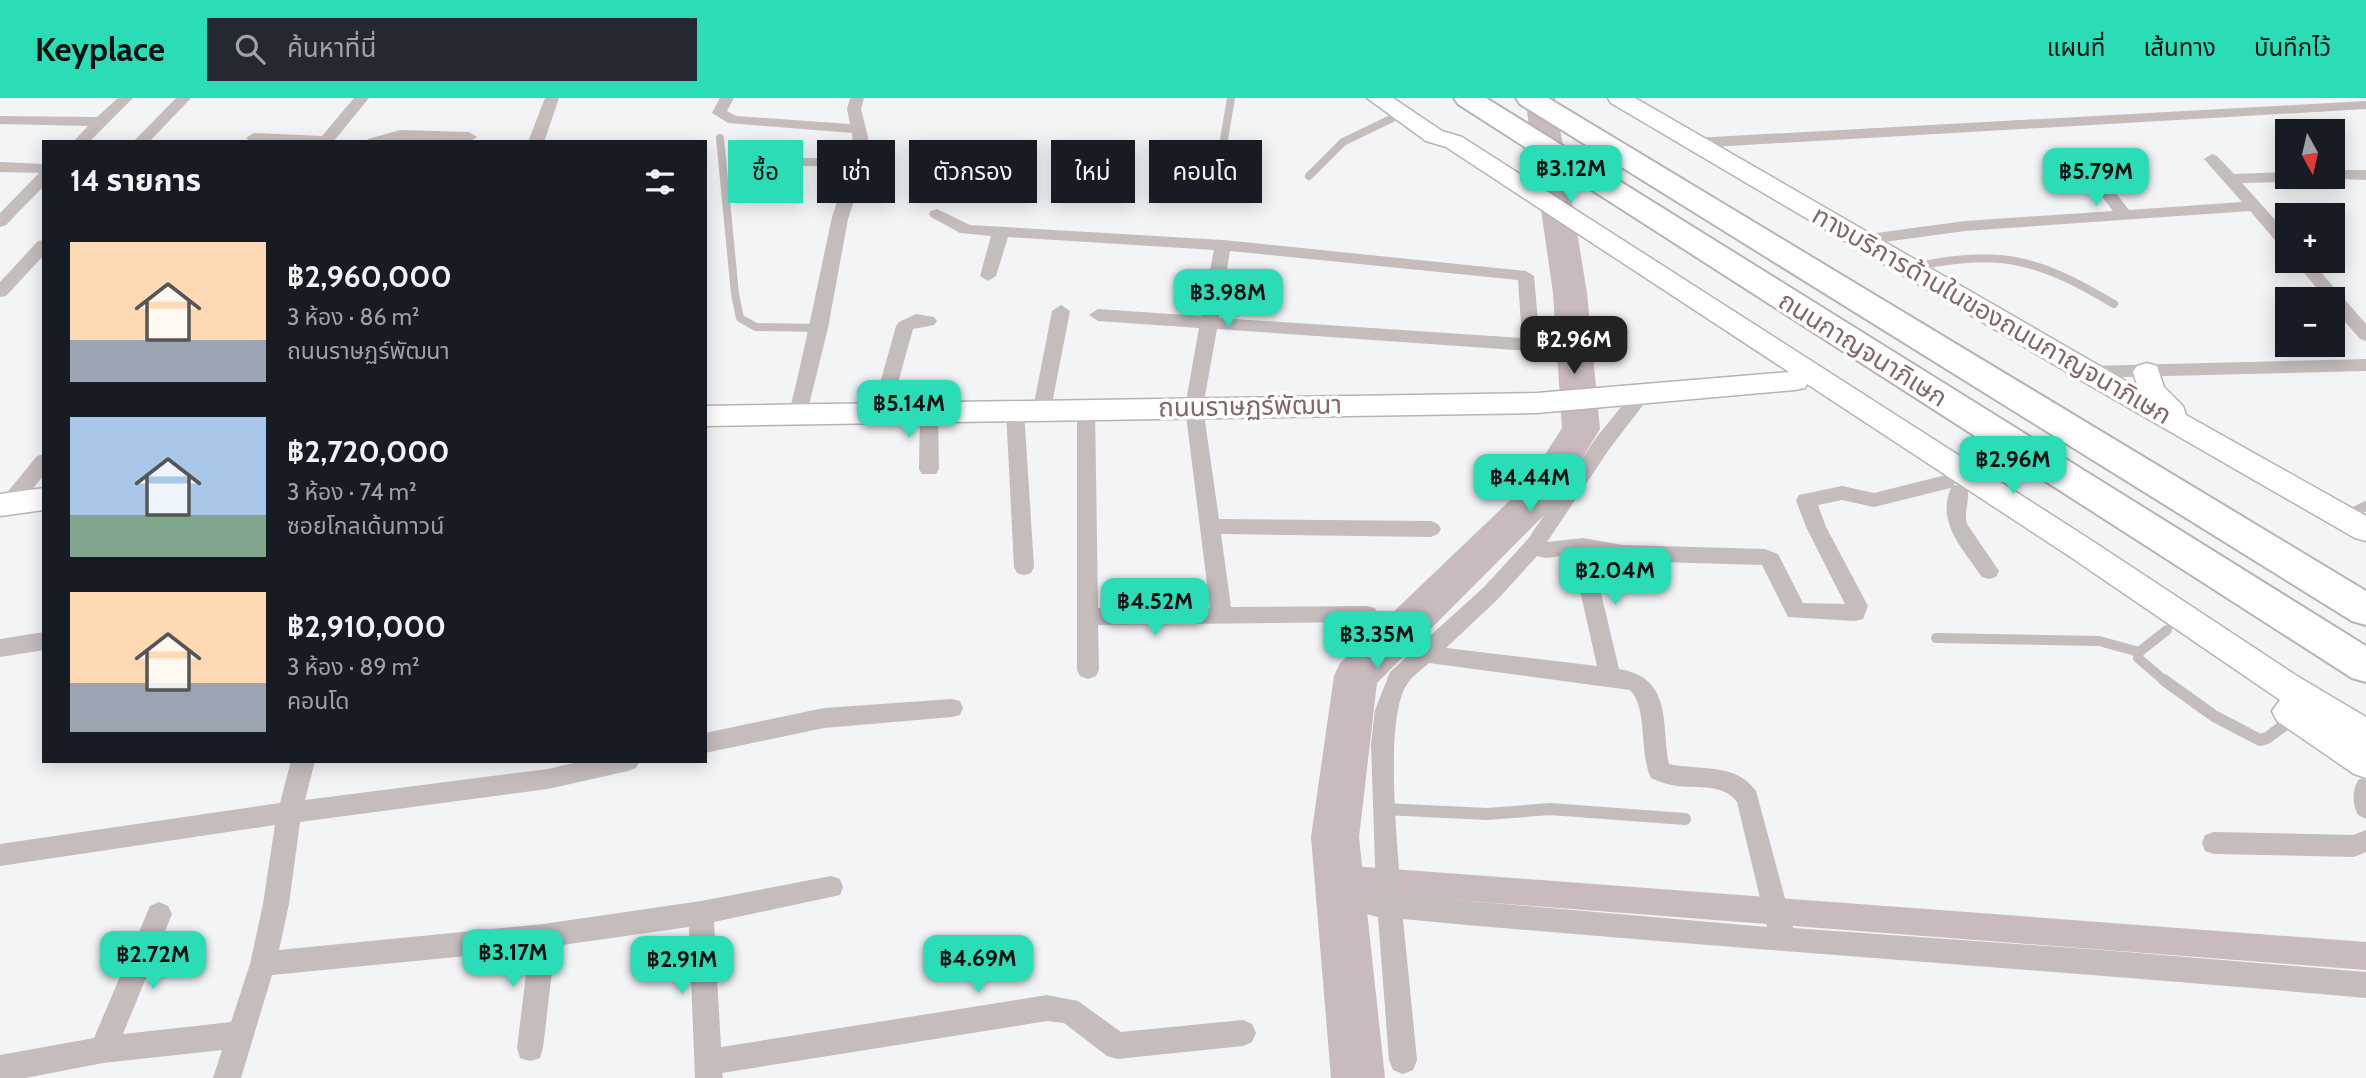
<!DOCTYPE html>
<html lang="th">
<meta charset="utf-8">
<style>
:root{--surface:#171b24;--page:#242831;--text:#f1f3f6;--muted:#9ea1a6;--accent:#2bddb7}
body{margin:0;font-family:Cabin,"Noto Sans Thai",sans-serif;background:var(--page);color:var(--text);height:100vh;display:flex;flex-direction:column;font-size:26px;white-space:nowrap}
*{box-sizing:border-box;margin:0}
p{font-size:23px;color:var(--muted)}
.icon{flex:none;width:38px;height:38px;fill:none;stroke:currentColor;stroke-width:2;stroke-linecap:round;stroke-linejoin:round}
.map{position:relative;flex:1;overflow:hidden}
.sheet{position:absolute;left:42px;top:42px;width:665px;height:623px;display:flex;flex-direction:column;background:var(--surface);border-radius:0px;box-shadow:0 4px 18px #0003}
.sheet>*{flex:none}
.hud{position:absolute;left:728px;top:42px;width:665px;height:63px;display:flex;gap:14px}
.needle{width:46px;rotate:172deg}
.fabs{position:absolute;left:2275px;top:21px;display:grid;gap:14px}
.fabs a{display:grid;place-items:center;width:70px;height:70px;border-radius:0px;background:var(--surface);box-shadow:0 4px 18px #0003;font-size:35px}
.price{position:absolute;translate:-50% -60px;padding:0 16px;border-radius:14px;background:var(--accent);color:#111;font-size:23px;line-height:46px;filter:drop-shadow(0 2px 4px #0008)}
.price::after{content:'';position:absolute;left:50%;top:42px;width:21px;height:16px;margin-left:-10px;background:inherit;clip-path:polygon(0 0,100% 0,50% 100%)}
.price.current{background:#222;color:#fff}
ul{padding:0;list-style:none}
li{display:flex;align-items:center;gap:21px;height:175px;padding:0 28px}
li span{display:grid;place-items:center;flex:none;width:196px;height:140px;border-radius:0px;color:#555}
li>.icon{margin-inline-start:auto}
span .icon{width:84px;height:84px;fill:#fffc;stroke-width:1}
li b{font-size:30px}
h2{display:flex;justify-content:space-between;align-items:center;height:84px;padding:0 28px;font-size:30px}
.tag{padding:0 24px;border-radius:0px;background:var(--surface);box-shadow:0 4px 18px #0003;font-size:24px;line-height:63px}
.tag.current{background:var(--accent);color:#111}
header{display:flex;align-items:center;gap:42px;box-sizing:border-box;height:98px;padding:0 35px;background:var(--accent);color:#111}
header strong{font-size:33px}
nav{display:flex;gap:38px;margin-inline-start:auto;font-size:24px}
.search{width:490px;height:63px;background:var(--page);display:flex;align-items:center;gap:18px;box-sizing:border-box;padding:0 24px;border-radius:0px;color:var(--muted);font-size:26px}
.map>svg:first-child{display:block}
</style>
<header>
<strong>Keyplace</strong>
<div class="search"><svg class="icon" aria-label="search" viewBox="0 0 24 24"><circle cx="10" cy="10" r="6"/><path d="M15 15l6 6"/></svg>ค้นหาที่นี่</div>
<nav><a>แผนที่</a><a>เส้นทาง</a><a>บันทึกไว้</a></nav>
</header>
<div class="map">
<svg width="2366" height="980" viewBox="0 0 2366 980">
<rect width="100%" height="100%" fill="#f3f4f6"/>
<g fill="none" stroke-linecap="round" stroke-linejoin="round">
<polygon fill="#c9babe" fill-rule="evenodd" points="1339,767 2366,844 2366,872 1339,793 1329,789 1325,780 1329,771"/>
<polygon fill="#c9babe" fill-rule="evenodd" points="1525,0 1555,0 1587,195 1600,331 1553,408 1377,585 1359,739 1385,980 1331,980 1311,739 1334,578 1340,565 1525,388 1562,330 1553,195"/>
<g stroke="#bbb1b1" stroke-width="3">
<g id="secondary">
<polygon points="1367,0 1393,0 1442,33 1462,39 2094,444 2297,578 2366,619 2366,680 2354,676 2277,623 2272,613 2280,602 2072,460 1807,286 1805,290 1795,292 1537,315 705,328 705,308 1537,295 1789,274 1446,49 1426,43"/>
<polygon points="1608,0 1635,0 2138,290 2133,274 2137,268 2147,265 2157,268 2164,289 2183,308 2186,317 2366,418 2366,443 2355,440 2077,280 1611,5"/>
<polygon points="44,390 44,412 0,418 0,396"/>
</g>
</g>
<g stroke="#b9b2b2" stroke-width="4">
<g id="highway">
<polygon points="1454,0 1486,0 2366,548 2366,584 2352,580 1458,6"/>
<polygon points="1516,0 1548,0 2366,493 2366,527 2352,523 1520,6"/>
</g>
</g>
<g stroke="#c5bcbc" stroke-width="8">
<polyline points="720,40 735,196 740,220 756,229 819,230"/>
<polyline points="800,64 859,65"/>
<polyline points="1220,65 1231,0"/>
<polyline points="1309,78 1343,44 1401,16"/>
<path d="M1912 169C2001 151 2037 160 2114 206"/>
</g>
<g stroke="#c5bcbc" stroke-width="10">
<polyline points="2346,418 2366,408"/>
<polyline points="1936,540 2099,543 2139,554"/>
<polyline points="2166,584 2138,560 2139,554 2167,532"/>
</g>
<g stroke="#c5bcbc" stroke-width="12">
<polyline points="2164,582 2214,618 2260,642 2267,640 2294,620"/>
<polyline points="1384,711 1487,716 1550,711 1685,721"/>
</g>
<g fill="#c5bcbc" fill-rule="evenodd">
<polygon points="118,0 133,0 89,44 73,44 88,28 0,26 0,18 97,19"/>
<polygon points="176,0 191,0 149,44 133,44"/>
<polygon points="354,0 369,0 333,44 251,44 246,40 254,35 322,38"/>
<polygon points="545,0 559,0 544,44 528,44"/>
<path d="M720 0H734L727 13 736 18 850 26 847 11 850 0H864L861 11 868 39 867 65 848 121 828 230 807 315 805 320H791L789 315C805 252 817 188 831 124 838 94 856 67 852 35L728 25 712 15Z"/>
<polygon points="2366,3 2366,11 1694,50 1686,45 1694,40"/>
<polygon points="400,32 469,34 477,39 469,44 400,42 366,44 368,41"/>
<polygon points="2212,56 2217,58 2234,76 2287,74 2287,79 2297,79 2289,84 2242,85 2287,135 2287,150 2281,149 2250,113 1965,133 1862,147 1854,142 1862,137 1965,123 2113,113 2087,79 2095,74 2101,76 2129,112 2242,104 2204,61"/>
<polygon points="0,64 44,66 44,88 6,127 0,129 0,115 39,75 0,74"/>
<polygon points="2333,72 2366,72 2366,82 2327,80 2333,79"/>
<path d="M937 111 970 127 1223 142 1526 173 1534 178 1540 247 1531 253 1217 231 1203 309 1219 421 1431 423 1438 426 1441 431 1438 436 1431 439 1221 436 1231 509 1367 508 1375 510 1378 516 1375 522 1367 524 1098 527 1099 572 1096 578 1088 581 1080 578 1077 572V310L1079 305H1093L1095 310 1098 510H1210L1185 309 1199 230 1098 223 1089 217 1098 211 1201 218 1214 152 1008 139 996 178 988 183 980 178 991 138 960 135 931 119 929 116 931 113ZM1230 153 1518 182 1522 240 1219 220Z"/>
<polygon points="44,142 44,157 6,198 0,199 0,184 38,143"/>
<polygon points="2294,163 2311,163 2366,226 2366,243 2360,241 2333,210 2333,201 2326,201"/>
<polygon points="1061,207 1070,213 1051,311 1049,316 1035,316 1033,311 1052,213"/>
<polygon points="916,216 934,219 937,223 934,227 913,231 890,314 888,319 874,319 872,314 896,228 899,224"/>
<polygon points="2366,261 2366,273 2087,280 2081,278 2078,274 2081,270 2087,268"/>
<path d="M1640 292 1647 294 1649 298 1647 302 1610 350 1547 444 1583 440 1623 447 1765 451 1778 456 1803 505 1845 506 1806 429 1796 402 1799 397 1842 388 1874 395 1946 377 1953 379 1956 384 1954 387 1966 388C1972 399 1963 413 1967 426L1999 473 1996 479 1989 481 1982 479C1963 451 1936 425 1951 390L1874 409 1842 402 1818 407 1826 429 1868 508 1863 521 1855 523 1788 519 1762 467 1623 463 1592 457 1619 571C1673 580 1661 625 1669 666 1700 673 1735 664 1756 693L1793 830 2102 852 2366 874V900C2045 871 1724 851 1403 821L1417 962 1413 972 1403 976 1393 972 1389 962 1378 819 1358 814 1354 806 1358 798 1367 794 1376 795 1371 646 1375 612 1390 574 1484 489 1528 441 1596 340 1633 294ZM1572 457 1597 568 1446 550 1498 501 1537 458 1546 460ZM1429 565 1630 592C1648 610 1639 656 1651 680 1660 684 1669 687 1678 688 1699 691 1723 685 1737 704L1767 829 1401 797C1398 751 1384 625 1406 588 1411 579 1421 572 1429 565Z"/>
<polygon points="1015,306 1022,307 1024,312 1034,469 1031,475 1024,477 1017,475 1014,469 1006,312 1008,307"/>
<polygon points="929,307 936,308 938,313 939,371 936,376 922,376 919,371 920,313 922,308"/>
<polygon points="44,356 44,377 15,412 8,414 1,412 1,402 37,358"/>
<polygon points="44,534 44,552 0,559 0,541"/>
<polygon points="952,601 960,603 963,610 960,617 952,619 824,630 705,655 705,635 824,610"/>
<polygon points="291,663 315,663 305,702 548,671 582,663 640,663 636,670 628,673 548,691 300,724 289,806 279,852 543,826 701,803 831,778 840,781 843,789 840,797 714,824 721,949 1047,897 1078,903 1121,934 1243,922 1252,926 1256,935 1252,944 1243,948 1117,961 1107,958 1064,925 1047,923 722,975 723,980 695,980 689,829 555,848 543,950 540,960 530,963 520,960 517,950 529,852 272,877 241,980 213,980 222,952 103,965 25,980 0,980 0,957 94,940 150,808 159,804 168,808 172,816 123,936 231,924 250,866 263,806 275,727 0,768 0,746 280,705"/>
<path d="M2366 679V721L2358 717C2352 706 2352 693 2358 682Z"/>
<polygon points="2366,732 2366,754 2354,759 2214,756 2205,753 2202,745 2205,737 2214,734 2353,737"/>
</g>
<use href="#secondary" fill="#fff" fill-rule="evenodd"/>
<use href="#highway" fill="#fff" fill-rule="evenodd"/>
</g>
<g text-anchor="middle" stroke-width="7" stroke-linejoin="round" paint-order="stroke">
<g font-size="26" fill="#836666" stroke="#fff">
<text transform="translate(1992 217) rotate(30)" y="9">ทางบริการด้านในของถนนกาญจนาภิเษก</text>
<text transform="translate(1863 251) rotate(32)" y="9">ถนนกาญจนาภิเษก</text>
<text transform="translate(1250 308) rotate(-1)" y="9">ถนนราษฏร์พัฒนา</text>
</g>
</g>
</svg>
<div class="fabs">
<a><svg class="needle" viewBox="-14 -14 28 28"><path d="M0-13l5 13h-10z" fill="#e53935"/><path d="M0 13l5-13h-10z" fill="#9ea1a6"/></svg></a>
<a>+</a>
<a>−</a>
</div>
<b class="price" style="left:1571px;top:107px">฿3.12M</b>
<b class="price" style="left:2096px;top:110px">฿5.79M</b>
<b class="price" style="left:1228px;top:231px">฿3.98M</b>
<b class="price current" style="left:1574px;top:278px">฿2.96M</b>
<b class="price" style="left:909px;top:342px">฿5.14M</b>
<b class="price" style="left:2013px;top:398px">฿2.96M</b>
<b class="price" style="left:1530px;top:416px">฿4.44M</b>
<b class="price" style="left:1615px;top:509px">฿2.04M</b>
<b class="price" style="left:1155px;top:540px">฿4.52M</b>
<b class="price" style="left:1377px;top:573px">฿3.35M</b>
<b class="price" style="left:513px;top:891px">฿3.17M</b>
<b class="price" style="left:153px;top:893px">฿2.72M</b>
<b class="price" style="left:978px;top:897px">฿4.69M</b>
<b class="price" style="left:682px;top:898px">฿2.91M</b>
<div class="hud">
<a class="tag current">ซื้อ</a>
<a class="tag">เช่า</a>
<a class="tag">ตัวกรอง</a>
<a class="tag">ใหม่</a>
<a class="tag">คอนโด</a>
</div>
<section class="sheet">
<h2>14 รายการ<svg class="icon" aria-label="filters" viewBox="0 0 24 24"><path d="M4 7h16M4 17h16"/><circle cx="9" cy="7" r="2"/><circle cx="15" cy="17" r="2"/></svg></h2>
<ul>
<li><span style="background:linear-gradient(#ffd9b3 70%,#9aa5b1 0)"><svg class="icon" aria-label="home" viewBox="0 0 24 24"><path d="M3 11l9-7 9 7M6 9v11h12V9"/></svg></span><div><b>฿2,960,000</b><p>3 ห้อง · 86 m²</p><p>ถนนราษฏร์พัฒนา</p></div></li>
<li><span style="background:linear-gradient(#a9c7e8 70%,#7fa58c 0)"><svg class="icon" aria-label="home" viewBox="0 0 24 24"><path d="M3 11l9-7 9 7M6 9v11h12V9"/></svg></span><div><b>฿2,720,000</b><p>3 ห้อง · 74 m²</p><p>ซอยโกลเด้นทาวน์</p></div></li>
<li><span style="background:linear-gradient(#ffd9b3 65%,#9aa5b1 0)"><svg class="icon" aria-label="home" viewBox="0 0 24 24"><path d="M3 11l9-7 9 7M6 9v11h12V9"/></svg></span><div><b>฿2,910,000</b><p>3 ห้อง · 89 m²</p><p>คอนโด</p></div></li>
</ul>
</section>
</div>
